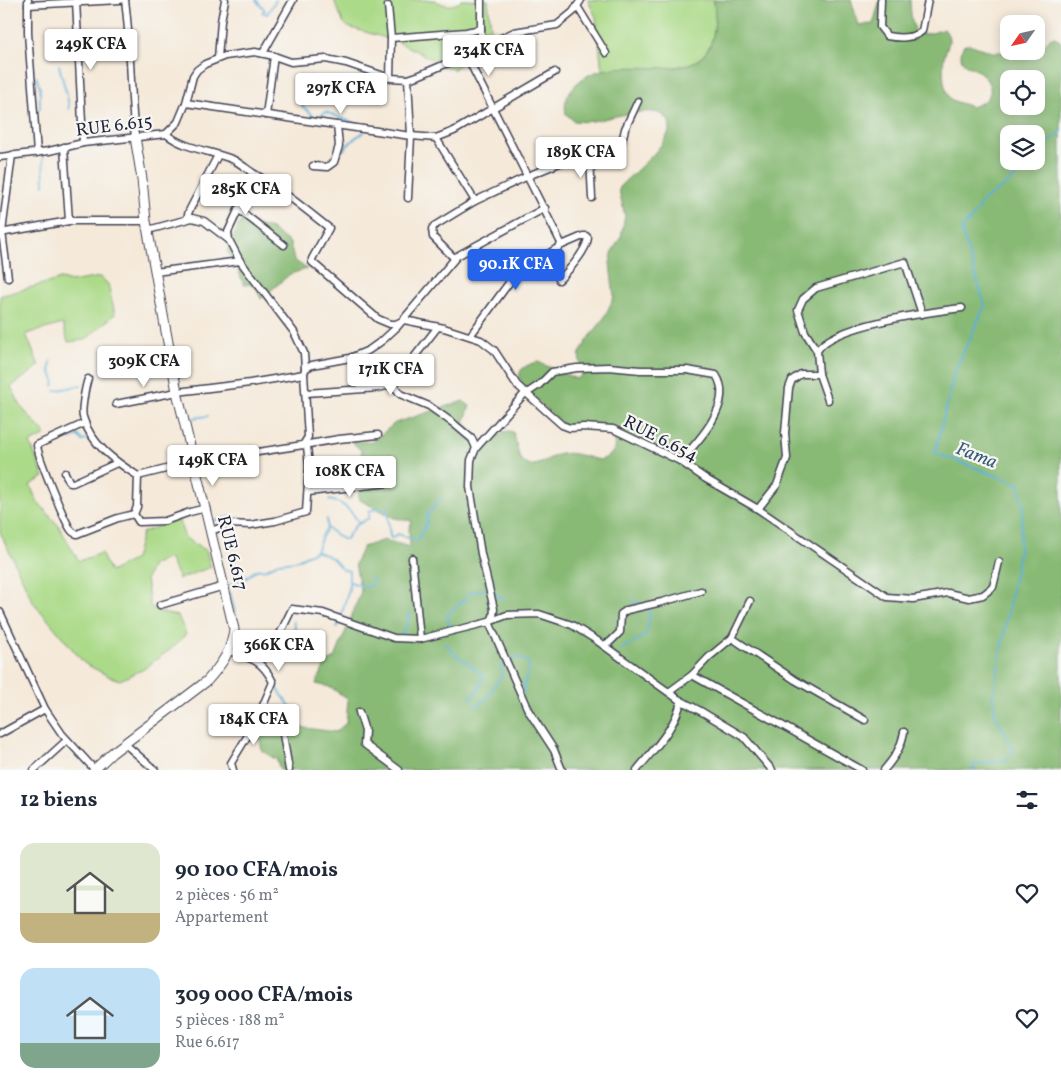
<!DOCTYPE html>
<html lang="fr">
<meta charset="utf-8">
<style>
:root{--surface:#fff;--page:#f2f2f3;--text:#1f2937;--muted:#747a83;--accent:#2563eb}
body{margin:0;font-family:Vollkorn,serif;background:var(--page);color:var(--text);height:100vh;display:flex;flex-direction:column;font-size:19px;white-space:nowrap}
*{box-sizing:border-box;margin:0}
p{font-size:16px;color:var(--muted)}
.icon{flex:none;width:28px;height:28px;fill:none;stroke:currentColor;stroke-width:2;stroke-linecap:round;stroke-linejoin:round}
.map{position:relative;height:770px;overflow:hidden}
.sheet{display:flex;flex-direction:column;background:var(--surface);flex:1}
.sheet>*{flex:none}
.needle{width:32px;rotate:236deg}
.controls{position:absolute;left:1000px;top:15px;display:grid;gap:10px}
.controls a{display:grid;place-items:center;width:45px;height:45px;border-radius:10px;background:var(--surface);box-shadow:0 2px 12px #0003;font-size:25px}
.price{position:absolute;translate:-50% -42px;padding:0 11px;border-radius:5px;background:#fff;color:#222;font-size:16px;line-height:32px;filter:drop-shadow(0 1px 2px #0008)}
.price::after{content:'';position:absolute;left:50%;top:30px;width:15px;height:11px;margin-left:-8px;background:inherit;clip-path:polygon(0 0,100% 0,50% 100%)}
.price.active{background:var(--accent);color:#fff}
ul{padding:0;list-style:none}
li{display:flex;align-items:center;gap:15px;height:125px;padding:0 20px}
li span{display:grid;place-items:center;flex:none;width:140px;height:100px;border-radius:15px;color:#555}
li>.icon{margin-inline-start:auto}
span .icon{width:60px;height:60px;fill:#fffc;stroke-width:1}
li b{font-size:21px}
h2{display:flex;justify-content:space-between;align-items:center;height:60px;padding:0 20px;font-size:21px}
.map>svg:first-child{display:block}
</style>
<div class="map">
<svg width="1061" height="770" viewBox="0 0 1061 770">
<rect width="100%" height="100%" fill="#f6f6f2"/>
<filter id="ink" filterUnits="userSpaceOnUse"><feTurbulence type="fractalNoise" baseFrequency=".02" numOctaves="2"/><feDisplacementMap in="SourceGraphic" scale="10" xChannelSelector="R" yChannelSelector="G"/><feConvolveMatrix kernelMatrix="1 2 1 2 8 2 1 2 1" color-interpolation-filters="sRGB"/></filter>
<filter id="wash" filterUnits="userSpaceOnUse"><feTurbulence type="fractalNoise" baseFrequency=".0096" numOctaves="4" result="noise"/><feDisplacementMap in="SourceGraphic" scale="20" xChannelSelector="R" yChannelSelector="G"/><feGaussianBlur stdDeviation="1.12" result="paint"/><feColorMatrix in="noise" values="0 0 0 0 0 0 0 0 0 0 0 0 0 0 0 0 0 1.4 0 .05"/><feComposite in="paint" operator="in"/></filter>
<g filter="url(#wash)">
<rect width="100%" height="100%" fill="#f5e9d9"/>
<g fill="#abda88" stroke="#667e62">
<path d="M334 0H435C444 6 451 7 460 2L461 0H488L491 29 454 70 396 41 348 27 343 22Z"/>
<path d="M588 0H714C723 91 660 60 602 71L596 17Z"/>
<polygon points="100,277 108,284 115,314 85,340 68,342 63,324 26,334 39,366 11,387 22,408 46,435 30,443 44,477 30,485 37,501 58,525 79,561 101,553 110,572 135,559 142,533 178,518 185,538 206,550 211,567 179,579 169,558 152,565 146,579 150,606 159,612 178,616 186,634 176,645 144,669 120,680 110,677 84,663 33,602 0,532 0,296 61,279 71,282"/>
</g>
<g fill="#88ba74" stroke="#556e58" fill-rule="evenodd">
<path d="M714 0 833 1 834 0H851L859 25 873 24 880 0H910C911 10 910 35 924 34 931 34 938 31 944 29 954 41 946 46 944 58 942 68 943 94 952 100 957 103 965 104 971 107 988 102 998 92 983 75 973 64 955 69 963 46L969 44 992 52H1003L1007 47 1009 30V51H1036V33L1042 45H1044L1051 37H1055L1061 42V770H280L277 760 262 751 258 730 260 718 271 707 283 713 291 726 336 732 346 723 348 699 330 687 316 684 326 663 335 658 361 592 355 564 363 547 384 540 410 547 409 529 412 521 394 518 360 500 355 481 362 451 352 442H372L395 423 463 401 470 406 464 423 481 439 487 443C494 438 504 428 513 432L520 459 528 465C541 467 549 456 561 454 573 451 588 458 600 460 619 454 617 442 607 428L588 423 565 427C558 420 550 412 542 405 527 391 502 370 538 362L576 379 582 376 579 355 588 339 603 320 614 297 610 263 613 250 621 237 625 216 619 190 621 185C632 174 680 136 668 120 659 108 641 112 628 114 610 116 593 124 574 121L566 114C564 105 566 96 572 89 615 33 726 118 714 0ZM1009 79H1036V106H1009ZM1009 134H1036V161H1009Z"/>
<polygon points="241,220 271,229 290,243 294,260 307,269 290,274 261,299 257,289 250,284 244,285 235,262 227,251"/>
</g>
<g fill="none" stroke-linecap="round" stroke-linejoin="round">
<g stroke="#5dafd8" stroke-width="2">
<polyline points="256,0 265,10 262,12 267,14 276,0"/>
<path d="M59 65C62 80 68 94 69 109"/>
<polyline points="36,76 40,88 40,109"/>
<polyline points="310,76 304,93 302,106 316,118 326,112 361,126"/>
<polyline points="43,154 44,185"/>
<polyline points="338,155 355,138 364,132"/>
<polyline points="1036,155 1061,131"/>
<polyline points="51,361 50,370 55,383 53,386"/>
<polyline points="55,391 81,385"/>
<polyline points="186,419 208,416"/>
<polyline points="71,439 78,435 82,441 91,438"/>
<path d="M329 500C343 502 352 511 359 523"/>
<polyline points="212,521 231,517"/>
<polyline points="327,528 342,539 346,539 355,526 369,518 369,511 376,509 387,508 390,537 392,538 398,534 417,541 427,523 427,515 441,498"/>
<polyline points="316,551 324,532 327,528 327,519"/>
<polyline points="350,582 366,587 370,586 373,579"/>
<polyline points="227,586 245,579 256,570 267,569 278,563 295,561 316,551 332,558 342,569 349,571 349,589 341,616"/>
<polyline points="491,588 500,598 504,598"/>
<polyline points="230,592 239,629 240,646"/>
<polyline points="633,601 643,605"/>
<polyline points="293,621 297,635 316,656"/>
<polyline points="337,628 340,621"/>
<polyline points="451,630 447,616 451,611 463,601 470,592 487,589"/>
<polyline points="401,636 408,622 408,613"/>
<polyline points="445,643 454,653 483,675 479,689 470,699"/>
<polyline points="622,649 646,635 650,616 646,607"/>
<polyline points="274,684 290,706"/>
<polyline points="475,707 488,697 497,681 502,677 501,666 516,657 520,658 530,664 524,685 523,694"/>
<polyline points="972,770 975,764 1006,760 1014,750 995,714 993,695 1019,552 1023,506 1019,484 935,453 955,371 985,305 961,229 971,219 983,201 1012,180 1030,161"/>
</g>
</g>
</g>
<g filter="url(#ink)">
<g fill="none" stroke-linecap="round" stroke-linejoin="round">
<g stroke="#424053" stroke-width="9">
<g id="street">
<polyline points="28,0 28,33 37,153"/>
<polyline points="76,0 83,143"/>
<path d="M125 0C131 45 130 91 135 137"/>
<polyline points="481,0 481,47"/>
<path d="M881 0 880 27 887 36C897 38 914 39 922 31L928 0"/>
<polyline points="28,5 120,0"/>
<polyline points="388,6 391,38 390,78"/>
<polyline points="577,6 606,53"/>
<polyline points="391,38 466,32 481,29"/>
<polyline points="263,53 293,0"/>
<polyline points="466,55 562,245"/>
<polyline points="218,58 221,21 225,0"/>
<polyline points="408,79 411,136 408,198"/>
<polyline points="186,103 411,136 436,138 454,131 555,72"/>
<polyline points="266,115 274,56"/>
<path d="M166 134C185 149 212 151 234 160 241 164 247 169 253 173 281 189 304 208 329 228L312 259V262L378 319 390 324H396L404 320 444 328 481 340 494 350 517 385 562 425 570 428 584 427 613 429 680 461 706 479 758 509 887 597 913 599 948 593 969 598 983 595 993 587 999 562"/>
<polyline points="436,138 475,201"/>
<polyline points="64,147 69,221"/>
<polyline points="0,157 49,151 83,143 166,134 178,122 186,103 193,76 197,70 205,64 225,56 255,52 274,56 291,62 326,59 346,63 390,78 408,79 420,75 457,59 514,32 557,25 573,12 581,0"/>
<polyline points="590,158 592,198"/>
<polyline points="313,166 327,167 334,162 339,146 337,125"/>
<polyline points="238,209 284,245"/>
<polyline points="187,218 189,211 218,155"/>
<polyline points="148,230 192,218 204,221 229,240"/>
<polyline points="0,233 69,221 146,221"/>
<polyline points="454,258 433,237 432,229 434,226 475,201 528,176 569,159 577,158 618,159 625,129 638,101"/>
<polyline points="240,261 229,240 228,232 247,191 252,173"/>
<polyline points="155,272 240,261 294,332 304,353 305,369"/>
<polyline points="8,278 2,232 12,155"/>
<path d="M470 336 514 276 562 245 583 236H586L588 238C586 252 568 271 559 280"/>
<path d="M817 351C832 324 932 312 962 308"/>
<path d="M88 379C85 387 81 411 83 417 90 444 116 462 138 476L194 462 303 445 308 437 304 374 305 369 312 365 350 358 369 350 383 340 397 327 457 256 545 208"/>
<polyline points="393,384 400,394 429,406 453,423 472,439 476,448"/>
<polyline points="526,392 476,448 471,460 470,487 481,554 494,609 493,617 489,622 528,710 554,750 562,770"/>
<polyline points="306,393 379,388 393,384 437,328"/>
<path d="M527 393 539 385 552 372 577 368 609 367 640 370H687L716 375C735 403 698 442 680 461"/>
<polyline points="828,400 819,374 817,351 805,332 798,310 803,299 816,288 905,262 922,314"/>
<polyline points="116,404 177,392 250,383 304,374"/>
<path d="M85 423 37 445C37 454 64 520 71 530 73 533 74 533 77 534L118 518 134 514 139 522 165 521 190 512 206 508"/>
<polyline points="65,473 70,483 73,483 117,463"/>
<polyline points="308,492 389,483"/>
<polyline points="758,509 777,485 787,458 785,433 789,388 792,380 801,374 819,374"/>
<polyline points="134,514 137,507 138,476"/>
<polyline points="211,531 230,524 250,525 275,521 306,512 309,466 307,446 303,445 339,439 378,435"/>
<polyline points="412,558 420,639"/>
<polyline points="160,605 224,586"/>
<polyline points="0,612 45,709 62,734 95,770"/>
<polyline points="732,638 795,680 865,720"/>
<polyline points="603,645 610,642 620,632 621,614 627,610 662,602 701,591"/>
<path d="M229 651C251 658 262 660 273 682L256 722 231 763 233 770"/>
<polyline points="256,661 275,644 292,609 323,613 394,638 420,639 489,622 507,615 539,614 572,625 596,640 678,699 704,713 744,737 772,770"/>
<polyline points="692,675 862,770"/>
<polyline points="669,692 692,675 709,657 732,638 750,601"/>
<polyline points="359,712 365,731 364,744 399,770"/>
<polyline points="256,722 278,721 281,722 289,770"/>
<polyline points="0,734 45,709"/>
<polyline points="125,744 155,770"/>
<polyline points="34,770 67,740"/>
<path d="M637 770C654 749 676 727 681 701"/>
<path d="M884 770C895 757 901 748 904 732"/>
</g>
</g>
<g stroke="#424053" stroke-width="11">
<path id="secondary" d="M94 770 112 753 207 681C221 665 232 651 234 629L177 392 146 221 142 179 135 137"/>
</g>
<use href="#street" stroke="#fff" stroke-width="6"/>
<use href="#secondary" stroke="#fff" stroke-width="9"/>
</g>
</g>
<g text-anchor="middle" stroke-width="4.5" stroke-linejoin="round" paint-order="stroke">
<g font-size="18" fill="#22223b" stroke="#f6f6f2">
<text transform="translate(114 125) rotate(-7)" y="6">RUE 6.615</text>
<text transform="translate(661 438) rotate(27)" y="6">RUE 6.654</text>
<text transform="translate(233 553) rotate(76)" y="6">RUE 6.617</text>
</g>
<g font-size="19" font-style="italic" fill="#3a5a7a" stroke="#f6f6f2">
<text transform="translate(977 454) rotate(21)" y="7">Fama</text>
</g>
</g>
</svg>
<div class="controls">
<a><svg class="needle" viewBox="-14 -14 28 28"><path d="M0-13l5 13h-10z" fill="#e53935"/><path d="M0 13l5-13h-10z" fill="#747a83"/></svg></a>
<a><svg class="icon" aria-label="locate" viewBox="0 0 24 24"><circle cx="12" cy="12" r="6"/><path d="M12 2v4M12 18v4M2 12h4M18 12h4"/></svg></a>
<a><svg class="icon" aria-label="layers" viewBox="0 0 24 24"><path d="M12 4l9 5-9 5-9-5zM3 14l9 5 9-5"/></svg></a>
</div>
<b class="price" style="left:91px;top:71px">249K CFA</b>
<b class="price" style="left:489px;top:77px">234K CFA</b>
<b class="price" style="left:341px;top:115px">297K CFA</b>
<b class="price" style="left:581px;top:179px">189K CFA</b>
<b class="price" style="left:246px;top:216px">285K CFA</b>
<b class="price active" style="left:516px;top:291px">90.1K CFA</b>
<b class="price" style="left:144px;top:388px">309K CFA</b>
<b class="price" style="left:391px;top:396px">171K CFA</b>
<b class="price" style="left:213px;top:487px">149K CFA</b>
<b class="price" style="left:350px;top:498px">108K CFA</b>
<b class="price" style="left:279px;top:672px">366K CFA</b>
<b class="price" style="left:254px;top:746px">184K CFA</b>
</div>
<section class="sheet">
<h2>12 biens<svg class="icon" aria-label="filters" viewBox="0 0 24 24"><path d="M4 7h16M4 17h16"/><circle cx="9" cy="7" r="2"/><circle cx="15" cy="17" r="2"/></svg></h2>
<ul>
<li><span style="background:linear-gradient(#dfe7d0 70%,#c2b280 0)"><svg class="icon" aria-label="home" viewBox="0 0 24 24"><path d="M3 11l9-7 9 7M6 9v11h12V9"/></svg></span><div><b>90 100 CFA/mois</b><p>2 pièces · 56 m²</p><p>Appartement</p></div><svg class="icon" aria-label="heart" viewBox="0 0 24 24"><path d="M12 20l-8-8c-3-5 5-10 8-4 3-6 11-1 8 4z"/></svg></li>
<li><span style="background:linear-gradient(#bfe0f5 75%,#7fa58c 0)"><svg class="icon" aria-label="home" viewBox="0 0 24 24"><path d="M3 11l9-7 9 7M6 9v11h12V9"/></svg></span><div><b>309 000 CFA/mois</b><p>5 pièces · 188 m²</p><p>Rue 6.617</p></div><svg class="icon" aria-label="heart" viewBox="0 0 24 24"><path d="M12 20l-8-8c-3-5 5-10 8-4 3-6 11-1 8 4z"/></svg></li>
</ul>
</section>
